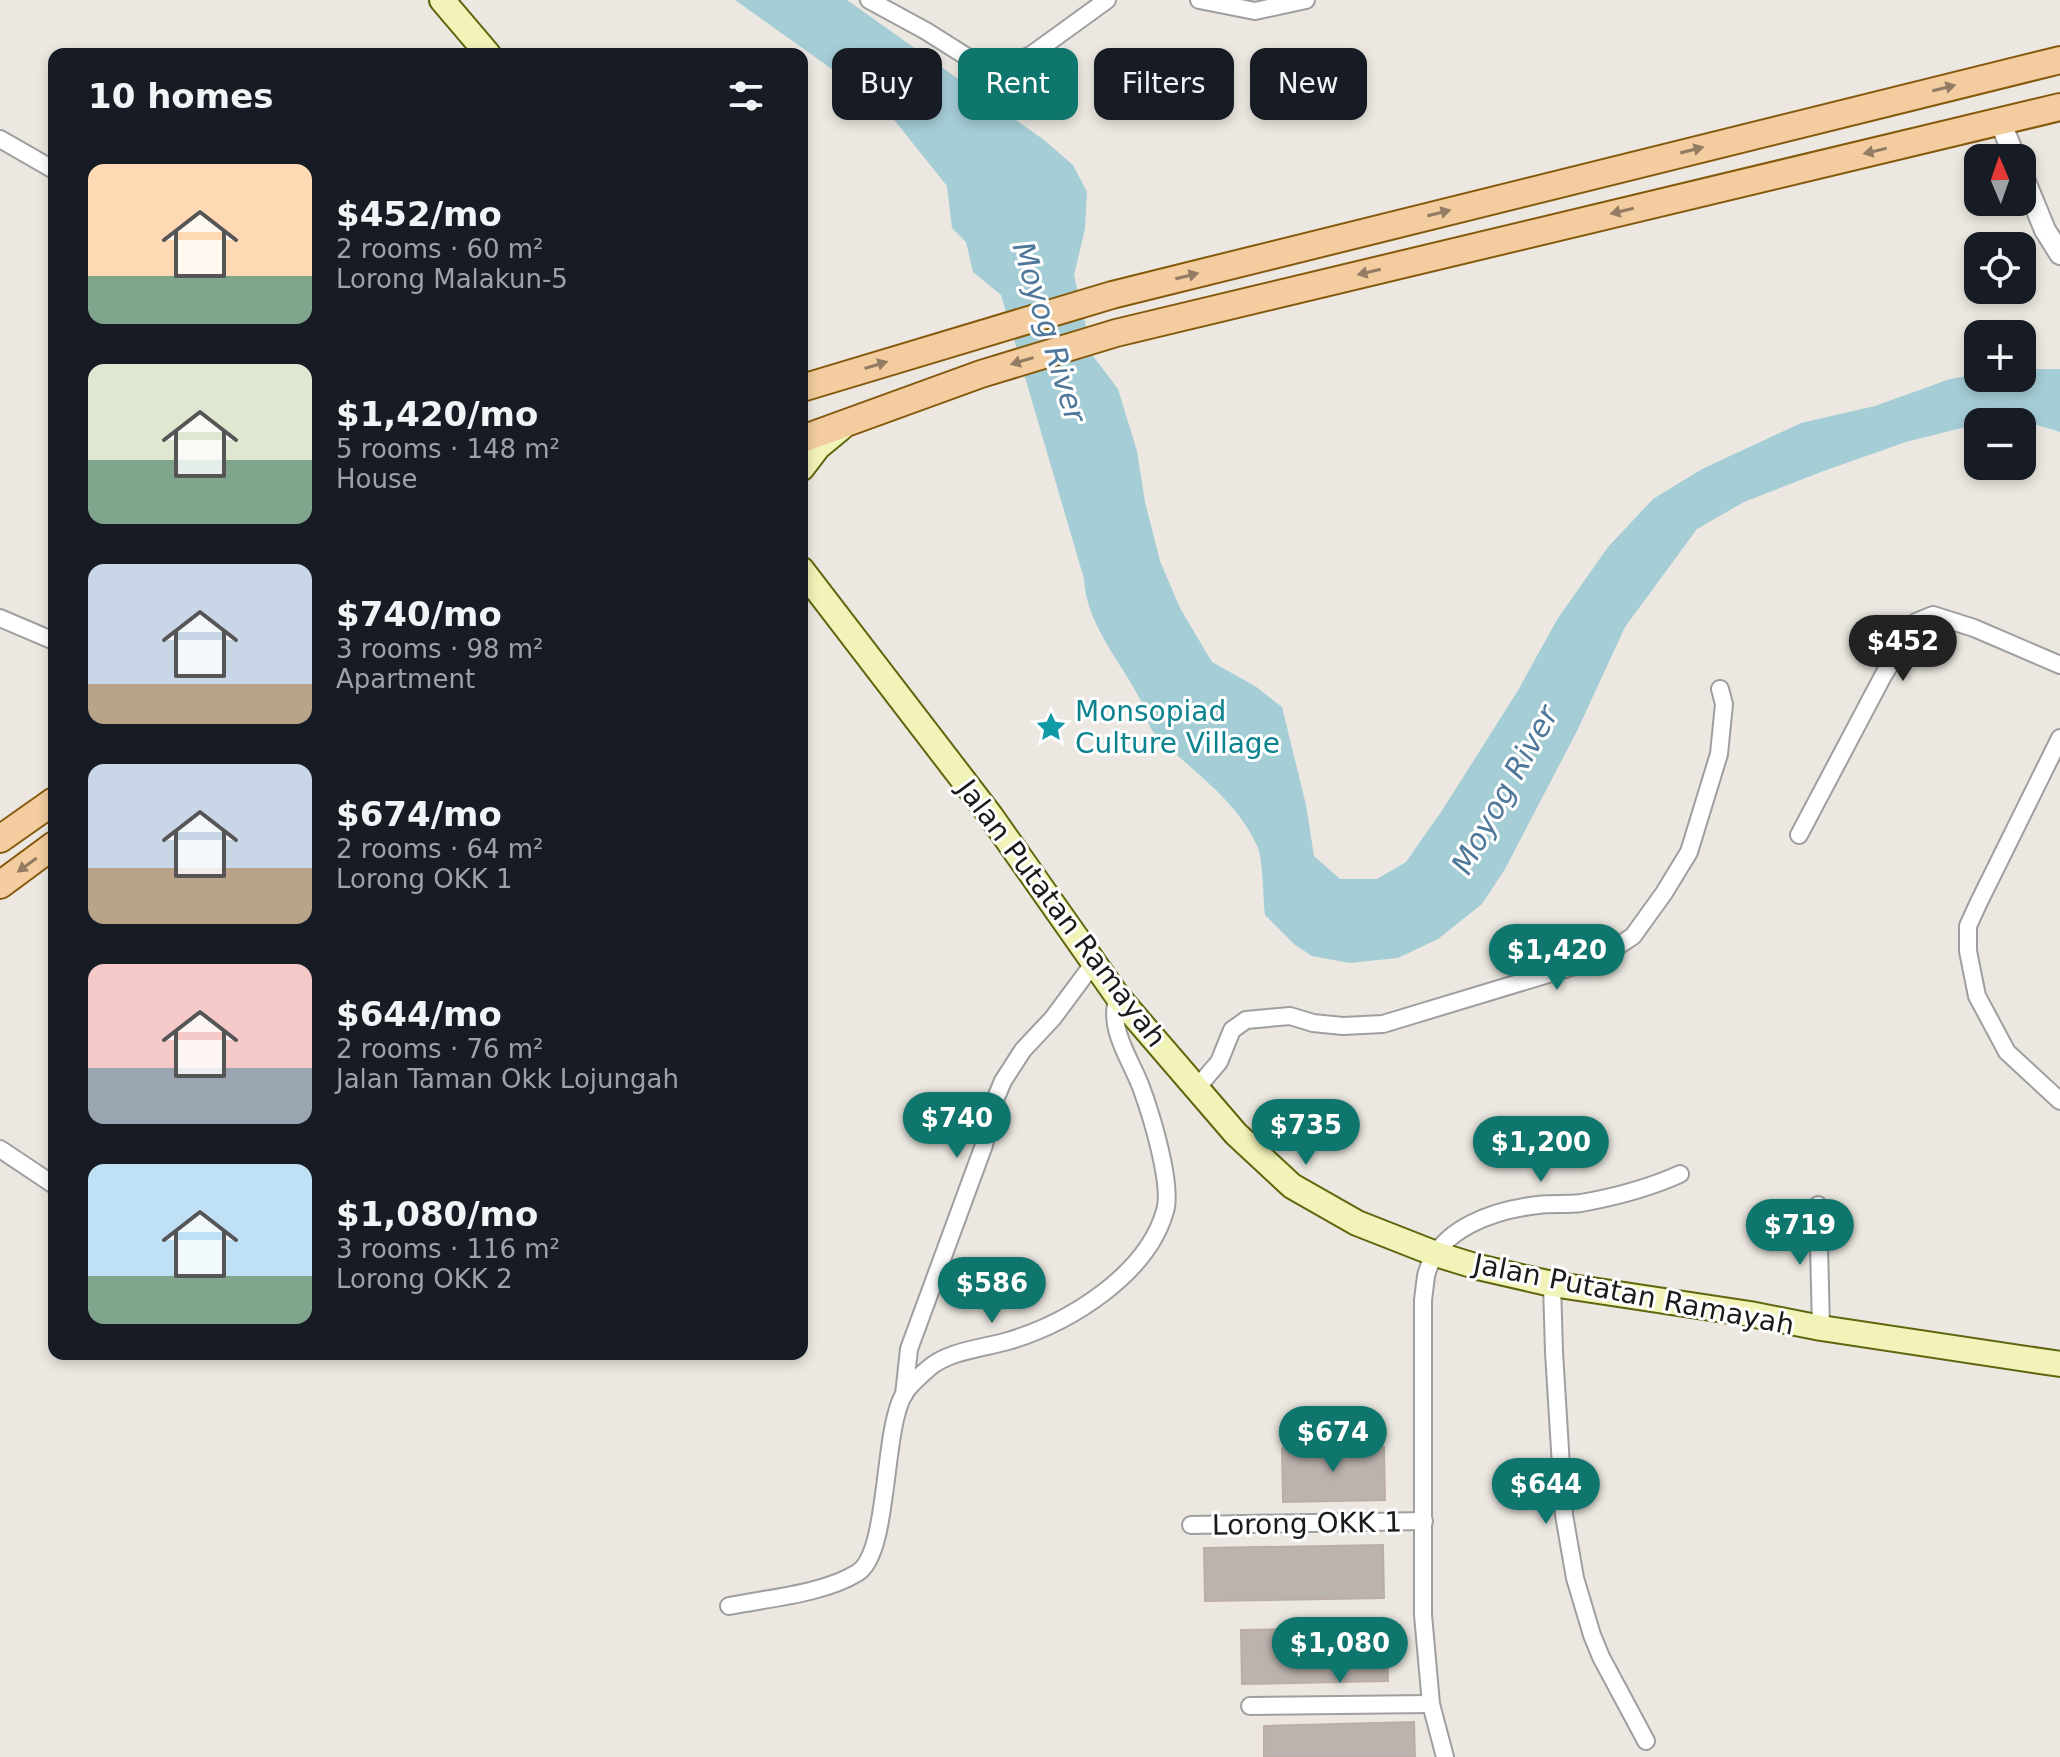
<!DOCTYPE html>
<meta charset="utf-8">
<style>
:root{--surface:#171b24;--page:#242831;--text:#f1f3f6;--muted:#9ea1a6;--accent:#0f766e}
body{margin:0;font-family:"DejaVu Sans",sans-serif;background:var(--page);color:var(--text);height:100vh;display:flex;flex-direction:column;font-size:30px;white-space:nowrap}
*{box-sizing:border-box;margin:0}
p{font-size:26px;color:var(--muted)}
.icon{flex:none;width:44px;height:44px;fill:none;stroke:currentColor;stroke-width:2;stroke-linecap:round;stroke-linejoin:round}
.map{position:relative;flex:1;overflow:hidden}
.panel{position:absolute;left:48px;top:48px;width:760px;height:1312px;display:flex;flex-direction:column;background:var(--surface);border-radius:16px;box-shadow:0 4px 12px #0003}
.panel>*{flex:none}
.banner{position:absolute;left:832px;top:48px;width:760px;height:72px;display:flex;gap:16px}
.needle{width:52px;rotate:358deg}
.controls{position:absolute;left:1964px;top:144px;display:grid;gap:16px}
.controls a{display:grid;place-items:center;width:72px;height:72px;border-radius:16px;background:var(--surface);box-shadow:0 4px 12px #0003;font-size:40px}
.price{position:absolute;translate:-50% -68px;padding:0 18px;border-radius:28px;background:var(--accent);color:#fff;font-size:26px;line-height:52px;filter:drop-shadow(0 2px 4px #0008)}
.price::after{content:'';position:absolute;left:50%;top:48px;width:24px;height:18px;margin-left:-12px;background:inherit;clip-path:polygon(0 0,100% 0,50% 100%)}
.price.active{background:#222;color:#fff}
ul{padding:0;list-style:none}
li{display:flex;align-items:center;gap:24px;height:200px;padding:0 40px}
li span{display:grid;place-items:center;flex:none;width:224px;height:160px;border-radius:16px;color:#555}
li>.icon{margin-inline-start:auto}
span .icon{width:96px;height:96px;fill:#fffc;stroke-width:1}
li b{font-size:34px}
h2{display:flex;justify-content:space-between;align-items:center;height:96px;padding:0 40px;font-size:34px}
.pill{padding:0 28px;border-radius:16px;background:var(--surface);box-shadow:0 4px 12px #0003;font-size:28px;line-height:72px}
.pill.active{background:var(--accent);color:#fff}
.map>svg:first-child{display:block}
</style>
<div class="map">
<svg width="2060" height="1757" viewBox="0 0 2060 1757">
<rect width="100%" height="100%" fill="#ece8e1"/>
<path fill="#a5cdd6" d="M735 0H847L1044 140 1073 165 1087 192 1085 229 1074 275 1093 356 1118 389 1137 451 1145 502 1160 561 1180 608 1212 662 1255 686 1282 707 1306 805 1314 856 1340 879H1377L1406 862 1443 809 1517 692 1558 618 1608 547 1653 499 1702 469 1801 423 1875 406 1950 379 1978 374V378H2022V369H2060V432L2028 422H1978V424L1906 442 1821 472 1744 502 1697 529 1625 627 1577 731 1505 869 1482 904 1438 939 1398 958 1349 963 1312 956 1295 945 1265 915C1263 898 1263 861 1258 848 1237 799 1191 771 1155 734 1147 726 1146 711 1141 701 1121 662 1086 624 1084 579L1001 295 973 272 966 242 952 228 947 186 891 116 836 72Z"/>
<g fill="#bbb3ae" stroke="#bcaea5" stroke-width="2">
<polygon points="1384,1447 1385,1500 1283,1502 1282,1448"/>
<polygon points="1383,1545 1384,1598 1205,1601 1204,1548"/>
<polygon points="1387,1628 1388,1681 1242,1684 1241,1630"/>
<polygon points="1414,1722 1415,1757 1264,1757 1264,1726"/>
</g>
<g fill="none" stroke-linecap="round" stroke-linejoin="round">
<g stroke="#9f9f9f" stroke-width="20">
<g id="minor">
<polyline points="869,0 926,31 975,62 996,66 1007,65 1031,55 1107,0"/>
<polyline points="1199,0 1255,11 1306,0"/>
<polyline points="0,139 54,170"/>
<polyline points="0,618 54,641"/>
<polyline points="2060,738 1978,904 1968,926 1968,951 1977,996 2007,1052 2060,1101"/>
<polyline points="1799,835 1883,676 1916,622 1933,615 1974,628 2060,665"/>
<polyline points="1196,1089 1219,1062 1232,1030 1246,1020 1290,1016 1313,1023 1343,1026 1383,1024 1578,965 1606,954 1633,936 1664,893 1689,852 1719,754 1724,704 1720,689"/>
<polyline points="0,1149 54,1185"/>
<polyline points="1818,1205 1821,1328"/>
<polyline points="1552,1284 1554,1352 1564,1515 1575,1578 1592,1635 1601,1657 1646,1741"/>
<polyline points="904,1395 909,1349 984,1145 992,1107 1003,1081 1023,1050 1053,1018 1093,964"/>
<polyline points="1191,1525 1424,1521"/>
<path d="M729 1606C768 1598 823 1594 857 1573 890 1554 882 1431 904 1394 909 1385 921 1375 929 1368 948 1351 984 1348 1008 1341 1069 1323 1147 1275 1165 1211 1173 1185 1151 1114 1141 1087 1130 1058 1107 1028 1118 997"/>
<polyline points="1250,1706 1431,1704"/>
<path d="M1445 1757 1431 1704 1423 1615V1300C1424 1292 1425 1284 1426 1276 1437 1228 1495 1210 1538 1205 1552 1203 1567 1205 1581 1203 1615 1197 1649 1188 1680 1174"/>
</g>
</g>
<g stroke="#9f9f9f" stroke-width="24">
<g id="tertiary">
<polyline points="2000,121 2015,158"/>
<polyline points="2022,174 2045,230 2060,254"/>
</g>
</g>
<g stroke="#60660e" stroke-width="28">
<g id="secondary">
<polyline points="442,0 488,54"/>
<polyline points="802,468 818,447 841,428"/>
<polyline points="802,570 990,815 1118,997 1236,1134 1292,1186 1357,1223 1436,1254 1478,1267 1552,1284 1750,1314 1821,1328 2060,1364"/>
</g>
</g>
<g stroke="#85590c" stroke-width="30">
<g id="primary">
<polyline points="802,388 1112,295 2060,60"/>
<polyline points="802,439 981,374 1116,333 2060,107"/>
<polyline points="0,839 54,801"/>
<polyline points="0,885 54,845"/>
</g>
</g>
<use href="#minor" stroke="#fff" stroke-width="16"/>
<use href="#tertiary" stroke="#fff" stroke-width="20"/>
<use href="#secondary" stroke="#f2f3b8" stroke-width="24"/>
<use href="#primary" stroke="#f3cc9f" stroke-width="26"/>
</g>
<defs><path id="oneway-solid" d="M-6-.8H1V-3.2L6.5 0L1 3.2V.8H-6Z" transform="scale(2)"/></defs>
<g fill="#927c64">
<use href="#oneway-solid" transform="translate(1944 88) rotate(-14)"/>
<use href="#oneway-solid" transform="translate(1692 150) rotate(-14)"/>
<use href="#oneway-solid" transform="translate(1875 151) rotate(167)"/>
<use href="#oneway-solid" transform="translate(1622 211) rotate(167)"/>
<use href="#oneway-solid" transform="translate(1439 213) rotate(-14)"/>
<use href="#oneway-solid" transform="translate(1369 272) rotate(167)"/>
<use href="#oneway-solid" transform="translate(1187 276) rotate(-14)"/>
<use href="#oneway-solid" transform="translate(1022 361) rotate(163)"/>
<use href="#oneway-solid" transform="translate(876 365) rotate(-17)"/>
<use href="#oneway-solid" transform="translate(27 865) rotate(144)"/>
</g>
<defs>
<g id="sight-bare" transform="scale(2.4)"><path d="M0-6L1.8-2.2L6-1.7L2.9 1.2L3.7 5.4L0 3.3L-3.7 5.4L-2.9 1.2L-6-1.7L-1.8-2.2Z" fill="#0f9aa8" stroke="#fff" stroke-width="2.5" paint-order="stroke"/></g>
</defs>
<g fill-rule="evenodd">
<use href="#sight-bare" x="1051" y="727"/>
</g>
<g text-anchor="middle" stroke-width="6" stroke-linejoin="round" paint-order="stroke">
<g font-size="28" fill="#0d838f" stroke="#fff" text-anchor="start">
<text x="1075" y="721">Monsopiad<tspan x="1075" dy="32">Culture Village</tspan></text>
</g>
<g font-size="28" fill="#1b1b1b" stroke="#fff">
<text transform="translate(1062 913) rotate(53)" y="10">Jalan Putatan Ramayah</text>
<text transform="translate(1634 1294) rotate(11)" y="10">Jalan Putatan Ramayah</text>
<text transform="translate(1307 1523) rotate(-1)" y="10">Lorong OKK 1</text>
</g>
<g font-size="30" font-style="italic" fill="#4e779a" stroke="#fff">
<text transform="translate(1049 332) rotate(73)" y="10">Moyog River</text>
<text transform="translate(1505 790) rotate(-61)" y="10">Moyog River</text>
</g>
</g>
</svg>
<div class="controls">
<a><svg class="needle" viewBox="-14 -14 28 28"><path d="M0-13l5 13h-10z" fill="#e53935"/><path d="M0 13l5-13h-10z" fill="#9ea1a6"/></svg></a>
<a><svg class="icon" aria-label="locate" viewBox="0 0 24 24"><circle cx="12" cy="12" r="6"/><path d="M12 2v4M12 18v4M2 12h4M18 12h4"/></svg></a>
<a>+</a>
<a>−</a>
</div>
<b class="price active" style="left:1903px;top:683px">$452</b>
<b class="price" style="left:1557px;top:992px">$1,420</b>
<b class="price" style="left:957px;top:1160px">$740</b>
<b class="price" style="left:1306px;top:1167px">$735</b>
<b class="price" style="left:1541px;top:1184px">$1,200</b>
<b class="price" style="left:1800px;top:1267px">$719</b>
<b class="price" style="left:992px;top:1325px">$586</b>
<b class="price" style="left:1333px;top:1474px">$674</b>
<b class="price" style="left:1546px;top:1526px">$644</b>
<b class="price" style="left:1340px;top:1685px">$1,080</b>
<div class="banner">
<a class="pill">Buy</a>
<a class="pill active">Rent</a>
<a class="pill">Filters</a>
<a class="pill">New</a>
</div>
<section class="panel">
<h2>10 homes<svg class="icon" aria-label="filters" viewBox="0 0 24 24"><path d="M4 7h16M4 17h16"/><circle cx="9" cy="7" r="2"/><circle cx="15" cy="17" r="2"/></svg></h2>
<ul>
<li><span style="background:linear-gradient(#ffd9b3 70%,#7fa58c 0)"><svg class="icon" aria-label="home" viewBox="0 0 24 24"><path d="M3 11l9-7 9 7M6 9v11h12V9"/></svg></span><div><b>$452/mo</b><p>2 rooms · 60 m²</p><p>Lorong Malakun-5</p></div></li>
<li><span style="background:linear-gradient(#dfe7d0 60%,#7fa58c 0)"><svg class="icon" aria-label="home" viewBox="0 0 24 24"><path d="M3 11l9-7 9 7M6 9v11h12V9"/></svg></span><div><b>$1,420/mo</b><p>5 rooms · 148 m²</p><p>House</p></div></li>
<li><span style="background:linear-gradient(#c9d6e8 75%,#b9a48a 0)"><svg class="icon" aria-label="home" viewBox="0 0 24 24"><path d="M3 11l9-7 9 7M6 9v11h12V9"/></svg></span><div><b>$740/mo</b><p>3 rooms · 98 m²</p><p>Apartment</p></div></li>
<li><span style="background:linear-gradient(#c9d6e8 65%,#b9a48a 0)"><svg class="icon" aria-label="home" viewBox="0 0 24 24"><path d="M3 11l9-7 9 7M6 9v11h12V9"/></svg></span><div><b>$674/mo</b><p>2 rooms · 64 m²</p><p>Lorong OKK 1</p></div></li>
<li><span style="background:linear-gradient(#f6c9c9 65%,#9aa5b1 0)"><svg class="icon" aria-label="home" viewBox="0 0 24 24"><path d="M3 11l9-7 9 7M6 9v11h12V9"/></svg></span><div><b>$644/mo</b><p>2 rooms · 76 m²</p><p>Jalan Taman Okk Lojungah</p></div></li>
<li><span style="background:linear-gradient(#bfe0f5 70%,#7fa58c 0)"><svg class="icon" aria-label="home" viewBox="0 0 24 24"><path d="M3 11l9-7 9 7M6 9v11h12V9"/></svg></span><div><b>$1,080/mo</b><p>3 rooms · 116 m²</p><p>Lorong OKK 2</p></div></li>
</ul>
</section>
</div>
